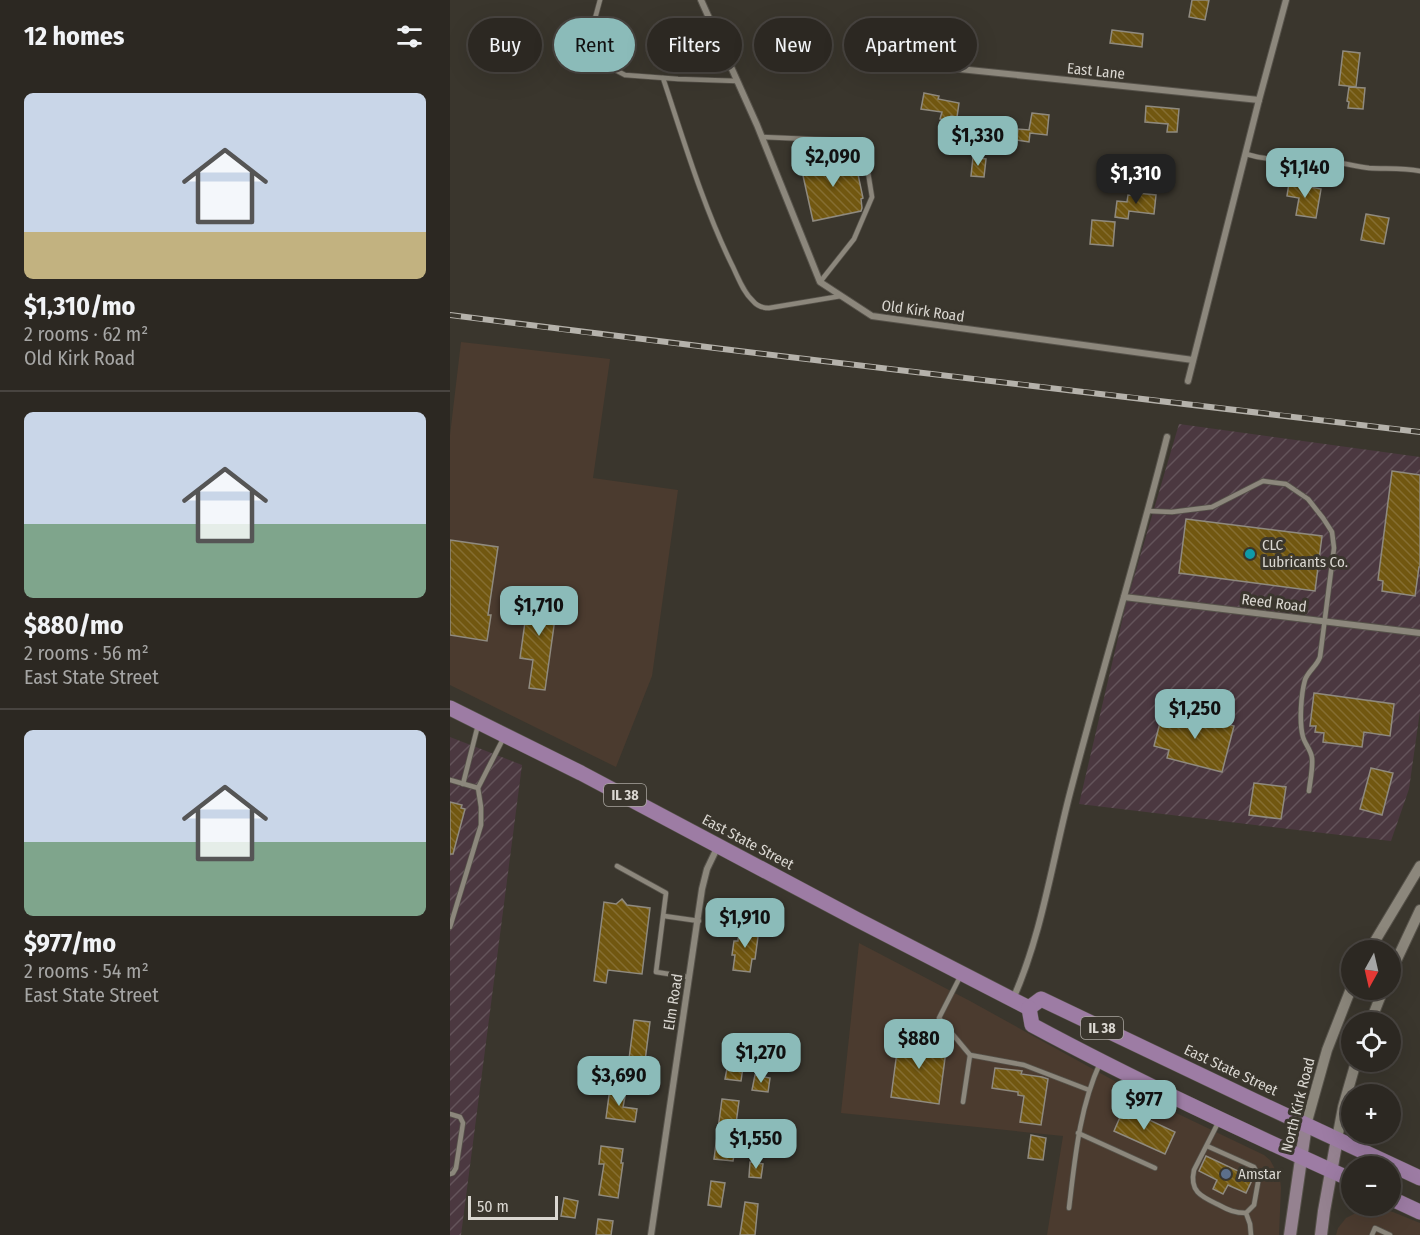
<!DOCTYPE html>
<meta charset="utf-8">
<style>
:root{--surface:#2c2822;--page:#34302a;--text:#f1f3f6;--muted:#a6a6a5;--line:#484440;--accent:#8bbbb9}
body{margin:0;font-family:"Fira Sans Condensed",sans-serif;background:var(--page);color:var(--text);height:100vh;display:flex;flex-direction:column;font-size:22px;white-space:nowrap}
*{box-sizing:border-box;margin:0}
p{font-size:20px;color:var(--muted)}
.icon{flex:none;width:33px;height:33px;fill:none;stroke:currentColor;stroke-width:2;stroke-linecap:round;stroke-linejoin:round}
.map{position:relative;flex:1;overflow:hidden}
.details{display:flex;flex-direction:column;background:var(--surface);width:450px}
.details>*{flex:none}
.banner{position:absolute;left:18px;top:18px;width:570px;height:54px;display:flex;gap:12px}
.needle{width:39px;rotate:188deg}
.fabs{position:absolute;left:891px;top:940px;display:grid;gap:12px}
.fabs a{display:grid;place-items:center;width:60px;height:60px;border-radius:50%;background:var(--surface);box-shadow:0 6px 24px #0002,0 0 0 2px var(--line);font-size:30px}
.scale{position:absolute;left:18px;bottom:15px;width:90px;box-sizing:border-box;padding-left:6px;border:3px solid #dad7d1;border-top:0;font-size:16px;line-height:21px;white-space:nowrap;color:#dad7d1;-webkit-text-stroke:4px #3a362d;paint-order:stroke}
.price{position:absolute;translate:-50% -51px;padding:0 14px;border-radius:12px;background:var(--accent);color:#111;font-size:20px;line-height:39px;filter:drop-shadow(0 2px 3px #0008)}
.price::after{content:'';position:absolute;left:50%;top:36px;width:18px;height:14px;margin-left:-9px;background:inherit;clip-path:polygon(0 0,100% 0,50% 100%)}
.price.current{background:#222;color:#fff}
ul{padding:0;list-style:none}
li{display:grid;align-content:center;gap:12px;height:318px;padding:0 24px}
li+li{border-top:2px solid var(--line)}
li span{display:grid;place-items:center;height:186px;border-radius:9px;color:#555}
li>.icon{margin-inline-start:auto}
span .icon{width:108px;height:108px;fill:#fffc;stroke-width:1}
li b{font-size:26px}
h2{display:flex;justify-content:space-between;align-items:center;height:72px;padding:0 24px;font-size:26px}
.chip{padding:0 21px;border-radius:27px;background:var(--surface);box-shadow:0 6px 24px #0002,0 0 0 2px var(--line);font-size:21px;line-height:54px}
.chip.current{background:var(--accent);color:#111}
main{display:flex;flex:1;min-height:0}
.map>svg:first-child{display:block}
</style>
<main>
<section class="details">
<h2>12 homes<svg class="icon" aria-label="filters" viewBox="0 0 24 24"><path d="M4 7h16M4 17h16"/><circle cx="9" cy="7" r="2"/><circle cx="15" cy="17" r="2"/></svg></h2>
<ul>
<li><span style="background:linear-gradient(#c9d6e8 75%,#c2b280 0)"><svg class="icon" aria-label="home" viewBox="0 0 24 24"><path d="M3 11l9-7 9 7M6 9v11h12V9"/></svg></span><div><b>$1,310/mo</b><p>2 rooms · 62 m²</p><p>Old Kirk Road</p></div></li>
<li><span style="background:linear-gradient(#c9d6e8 60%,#7fa58c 0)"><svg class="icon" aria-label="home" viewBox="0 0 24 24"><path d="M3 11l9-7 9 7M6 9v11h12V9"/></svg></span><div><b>$880/mo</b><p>2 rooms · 56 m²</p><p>East State Street</p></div></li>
<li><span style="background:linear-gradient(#c9d6e8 60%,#7fa58c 0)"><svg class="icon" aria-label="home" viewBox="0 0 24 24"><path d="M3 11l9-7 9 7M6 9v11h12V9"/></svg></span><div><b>$977/mo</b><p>2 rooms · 54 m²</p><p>East State Street</p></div></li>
</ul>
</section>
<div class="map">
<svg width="970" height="1235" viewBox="0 0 970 1235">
<defs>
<pattern id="industrial-furrows" width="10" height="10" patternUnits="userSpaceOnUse" patternTransform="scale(1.5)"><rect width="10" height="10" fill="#4b3840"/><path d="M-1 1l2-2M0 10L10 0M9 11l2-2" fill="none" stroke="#64545b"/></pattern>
<pattern id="building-back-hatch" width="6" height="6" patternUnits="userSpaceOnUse" patternTransform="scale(1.5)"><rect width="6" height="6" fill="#715710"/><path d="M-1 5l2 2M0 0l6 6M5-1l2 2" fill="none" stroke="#856e32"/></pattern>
</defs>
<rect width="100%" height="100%" fill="#3a362d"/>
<g fill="#4b3b2f">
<polygon points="11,342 160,359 143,478 228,490 202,676 166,767 0,685 0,435"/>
<polygon points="409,943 520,1001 699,1100 814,1155 820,1160 830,1178 831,1188 829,1235 597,1235 613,1136 391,1113"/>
<polygon points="918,1207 929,1208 943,1212 970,1223 970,1235 886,1235 888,1228 896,1218"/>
</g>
<g fill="url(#industrial-furrows)">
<polygon points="729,424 970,457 970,711 959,789 941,841 629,804 676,604"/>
<polygon points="0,737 72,765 11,1235 0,1235"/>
</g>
<g fill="url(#building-back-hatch)" stroke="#8f8a7f" stroke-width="1.5">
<polygon points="742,0 759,0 755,20 739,17"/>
<polygon points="662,30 693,34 692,47 660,43"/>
<polygon points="893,51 910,53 906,87 889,85"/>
<polygon points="899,87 915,88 913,109 898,108 899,102 897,101"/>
<polygon points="474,93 489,96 488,99 509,103 507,117 501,116 500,121 490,119 492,112 471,109"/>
<polygon points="696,106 729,109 727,132 717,132 718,124 695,122"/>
<polygon points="582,113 599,115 597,135 580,133 579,142 567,140 568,129 579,130"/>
<polygon points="396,156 400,159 401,166 406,165 413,198 411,199 412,208 411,211 363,221 352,171 359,169 358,164"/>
<polygon points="523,157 536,159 534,177 521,176"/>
<polygon points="839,183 871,189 866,218 846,215 849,198 837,196"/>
<polygon points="687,193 706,195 704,214 679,211 678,219 665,217 667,201 677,202 678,195 686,196"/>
<polygon points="916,214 939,218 934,244 911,240"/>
<polygon points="642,220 665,222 663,246 640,244"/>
<polygon points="942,471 970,475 970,567 969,567 965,596 932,591 933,581 928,580"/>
<polygon points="736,519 872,536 865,591 729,573"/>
<polygon points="0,540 48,547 38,615 41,615 37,641 0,635"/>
<polygon points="79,593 108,597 95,690 79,688 83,660 70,658"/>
<polygon points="864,693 944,704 940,736 914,732 912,747 873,742 874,733 865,732 866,726 860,726"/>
<polygon points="732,712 784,726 772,772 717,758 719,750 704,746 712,715 730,719"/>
<polygon points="921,768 943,773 932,815 910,809"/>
<polygon points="804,783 836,787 831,819 799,815"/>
<polygon points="0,802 12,805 11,808 15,809 3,854 0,854"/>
<polygon points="172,899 177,905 200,908 192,974 158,970 156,983 144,981 154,902 166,904"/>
<polygon points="289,927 309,929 305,959 302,959 300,972 283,970 285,955 282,955 284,941 288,941"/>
<polygon points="184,1020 200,1022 195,1061 179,1059"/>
<polygon points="449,1037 497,1043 489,1104 441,1097"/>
<polygon points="279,1058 294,1060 291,1081 275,1079"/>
<polygon points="545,1068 572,1071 571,1074 592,1077 598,1079 591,1125 570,1122 574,1096 568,1095 568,1092 542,1088"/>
<polygon points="305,1075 320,1078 318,1092 302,1090"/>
<polygon points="160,1088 176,1091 173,1107 187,1109 185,1122 156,1118"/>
<polygon points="272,1099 289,1101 284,1139 287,1139 283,1161 264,1159"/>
<polygon points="674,1108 725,1132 715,1154 664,1131"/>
<polygon points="581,1135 596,1138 593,1160 578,1158"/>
<polygon points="151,1146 173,1149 171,1163 173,1163 168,1198 149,1195 154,1164 149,1164"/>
<polygon points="756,1156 803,1178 796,1193 778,1185 773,1194 763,1189 767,1180 749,1171"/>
<polygon points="300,1162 313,1164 311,1178 299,1177"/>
<polygon points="261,1181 275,1183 271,1207 258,1205"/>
<polygon points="114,1198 128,1201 125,1218 111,1216"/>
<polygon points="295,1202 308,1204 305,1235 290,1235"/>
<polygon points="148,1219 163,1221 161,1235 146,1235"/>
</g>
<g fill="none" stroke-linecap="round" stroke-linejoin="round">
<g stroke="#56524a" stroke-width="6">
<g id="service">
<polyline points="150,0 140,37 150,62 175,75 228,79 287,81"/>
<path d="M213 78C234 141 253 206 282 265 288 277 293 292 303 301 307 306 313 308 319 308L391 296"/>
<polyline points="312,137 382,140 417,166 422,197 404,239 370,282"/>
<path d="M796 154C821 162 835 158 860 159 880 160 899 165 919 168 936 169 953 168 970 171"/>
<path d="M698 511 722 512 762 507 813 481 836 484 858 499 873 518 882 532 884 548 870 657C867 666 858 671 855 680 851 694 849 723 853 737 855 744 861 750 862 758 863 769 860 781 859 791"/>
<polyline points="0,780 28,788"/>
<polyline points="13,784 28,725"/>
<polyline points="167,866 216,893 206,972 238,977"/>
<polyline points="214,916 249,921"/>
<polyline points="0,927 31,825 31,807 28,788 54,737"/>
<polyline points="511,975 489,1018 520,1055 513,1102"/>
<polyline points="438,1026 492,1035 498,1029"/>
<polyline points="520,1055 574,1065 639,1090"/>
<polyline points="0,1114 10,1117 13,1123 6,1168 3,1173 0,1174"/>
<path d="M769 1121 744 1170C739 1192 752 1197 769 1205 778 1210 785 1213 796 1213"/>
<polyline points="628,1133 705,1168"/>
<polyline points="757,1146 804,1167 809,1177 804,1205 796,1213 800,1224 801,1235"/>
<path d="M619 1208C625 1159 629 1109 650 1063"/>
<polyline points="922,1235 925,1228 940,1235"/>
</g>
</g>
<g stroke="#56524a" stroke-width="8">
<g id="minor">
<polyline points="251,0 307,125 370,282 422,316 743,360"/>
<polyline points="480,66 809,100"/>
<polyline points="738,381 809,100 836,0"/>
<polyline points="674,597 970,633"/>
<path d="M563 999C592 934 602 862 620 793 651 674 687 556 717 437"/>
<polyline points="201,1235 252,889 257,869 268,846"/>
</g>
</g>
<g stroke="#56524a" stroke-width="12">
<g id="tertiary">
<polyline points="919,951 970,866"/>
<polyline points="940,974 970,910"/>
<polyline points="920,1023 933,990"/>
<polyline points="856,1125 877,1050 902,986"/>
<polyline points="887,1139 893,1107 906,1062"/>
</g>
</g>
<g stroke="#56524a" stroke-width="14">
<g id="secondary">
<polyline points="840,1235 856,1125"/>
<polyline points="871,1235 874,1211 887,1139"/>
</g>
</g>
<g stroke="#56524a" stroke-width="16">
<g id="primary">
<polyline points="0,708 131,773 406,919 579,1008"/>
<polyline points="579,1008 591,999 807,1102 970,1178"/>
<path d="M579 1008 582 1025C686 1081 794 1131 902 1180"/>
<polyline points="940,1198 970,1212"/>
</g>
</g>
<use href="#service" stroke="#8c877c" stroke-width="4.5"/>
<use href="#minor" stroke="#8c877c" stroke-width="6"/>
<use href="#tertiary" stroke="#8c877c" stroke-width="10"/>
<use href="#secondary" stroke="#958290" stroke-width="12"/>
<use href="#primary" stroke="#9d7ca4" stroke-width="15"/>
<g stroke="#b5b2ab" stroke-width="6">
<path id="rail" d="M0 315C323 357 647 392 970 432"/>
</g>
<use href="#rail" stroke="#3a362d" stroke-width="4" stroke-dasharray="11" stroke-linecap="butt"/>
</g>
<circle fill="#0f9aa8" stroke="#3a362d" stroke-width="2" cx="800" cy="554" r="6"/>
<circle fill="#5c6f8a" stroke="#3a362d" stroke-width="2" cx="776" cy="1174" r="6"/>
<g text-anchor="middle" stroke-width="6" stroke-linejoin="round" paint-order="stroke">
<g fill="#3a362d" stroke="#aaa7a0" stroke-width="1.5">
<rect x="154" y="784" width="42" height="22" rx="4.5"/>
<rect x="631" y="1017" width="42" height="22" rx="4.5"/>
</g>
<g font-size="14" font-weight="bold" fill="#dad7d1">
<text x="175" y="800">IL 38</text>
<text x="652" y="1033">IL 38</text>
</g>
<g font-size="15" fill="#dad7d1" stroke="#3a362d">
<text transform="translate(646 71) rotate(6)" y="5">East Lane</text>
<text transform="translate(473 311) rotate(8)" y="5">Old Kirk Road</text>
<text transform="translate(824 603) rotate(7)" y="5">Reed Road</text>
<text transform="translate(298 842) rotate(28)" y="5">East State Street</text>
<text transform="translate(223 1002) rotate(-81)" y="5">Elm Road</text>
<text transform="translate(781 1070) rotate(25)" y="5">East State Street</text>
<text transform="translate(848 1105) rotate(-76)" y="5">North Kirk Road</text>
</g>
<g font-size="15" fill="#dad7d1" stroke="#3a362d" text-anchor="start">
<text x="812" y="550">CLC<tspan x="812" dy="17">Lubricants Co.</tspan></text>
<text x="788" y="1179">Amstar</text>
</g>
</g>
</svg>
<div class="fabs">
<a><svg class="needle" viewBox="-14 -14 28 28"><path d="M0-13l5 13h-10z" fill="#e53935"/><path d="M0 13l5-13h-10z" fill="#a6a6a5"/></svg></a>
<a><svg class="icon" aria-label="locate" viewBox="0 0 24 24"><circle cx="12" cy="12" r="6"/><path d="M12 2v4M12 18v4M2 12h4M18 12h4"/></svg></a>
<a>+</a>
<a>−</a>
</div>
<div class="scale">50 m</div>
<b class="price" style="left:528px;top:167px">$1,330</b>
<b class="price" style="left:383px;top:188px">$2,090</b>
<b class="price" style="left:855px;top:199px">$1,140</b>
<b class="price current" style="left:686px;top:205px">$1,310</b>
<b class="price" style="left:89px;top:637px">$1,710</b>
<b class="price" style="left:745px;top:740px">$1,250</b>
<b class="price" style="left:295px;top:949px">$1,910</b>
<b class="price" style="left:469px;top:1070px">$880</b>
<b class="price" style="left:311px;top:1084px">$1,270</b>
<b class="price" style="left:169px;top:1107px">$3,690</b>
<b class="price" style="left:694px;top:1131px">$977</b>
<b class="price" style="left:306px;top:1170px">$1,550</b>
<div class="banner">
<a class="chip">Buy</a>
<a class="chip current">Rent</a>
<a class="chip">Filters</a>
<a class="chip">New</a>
<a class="chip">Apartment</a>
</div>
</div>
</main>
